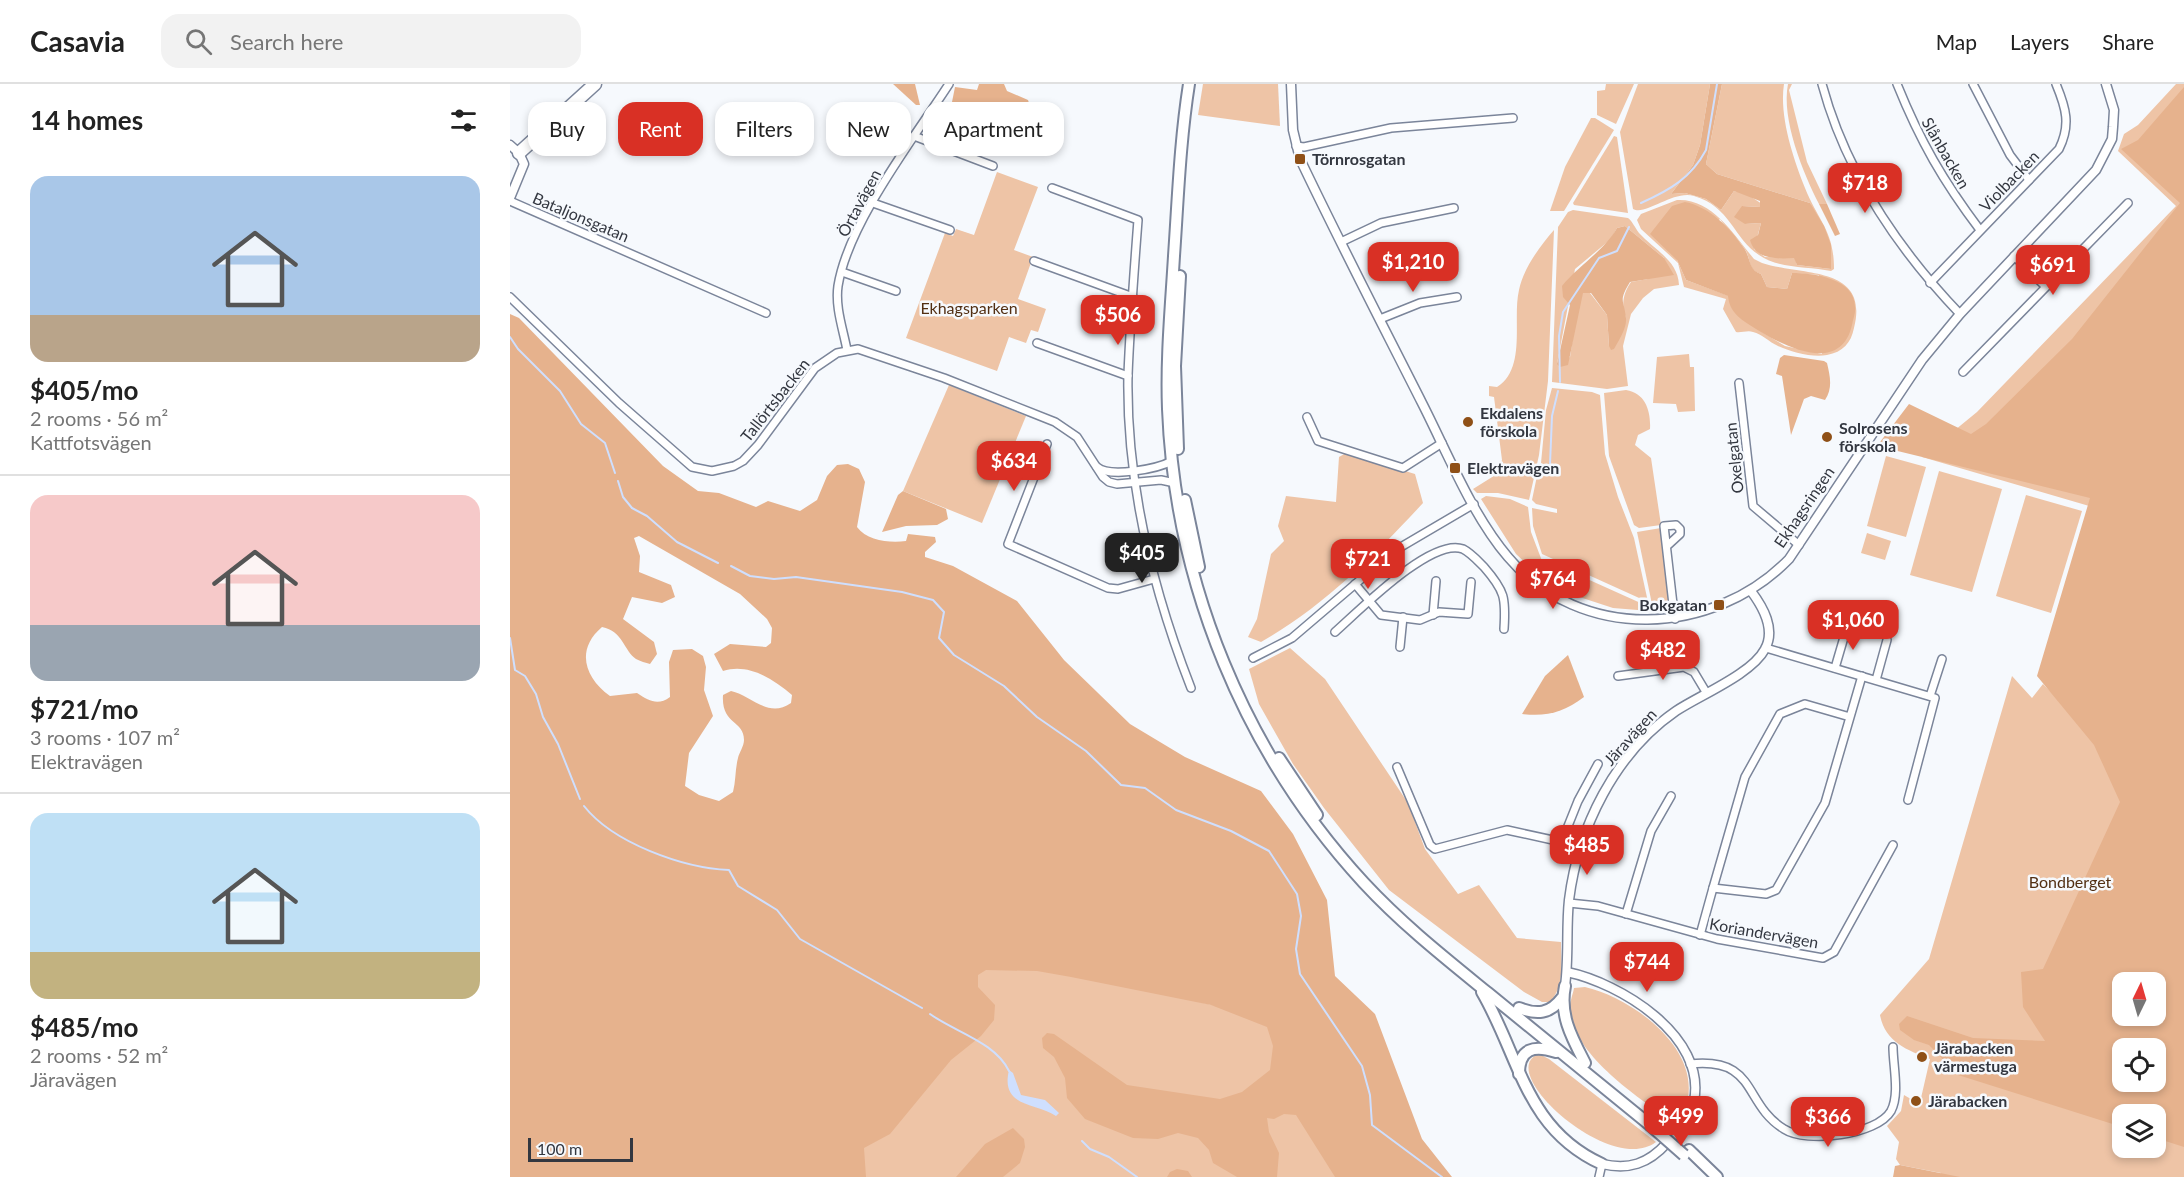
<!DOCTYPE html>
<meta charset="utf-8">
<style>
:root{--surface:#fff;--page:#f2f2f2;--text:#222;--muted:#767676;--line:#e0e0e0;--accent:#d93025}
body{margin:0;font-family:Lato,sans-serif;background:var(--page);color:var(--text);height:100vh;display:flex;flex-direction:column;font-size:22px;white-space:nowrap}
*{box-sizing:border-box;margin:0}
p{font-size:20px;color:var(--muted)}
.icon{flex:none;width:33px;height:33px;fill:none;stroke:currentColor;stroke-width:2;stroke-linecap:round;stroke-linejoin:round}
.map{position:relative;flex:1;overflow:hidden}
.panel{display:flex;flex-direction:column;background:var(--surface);width:510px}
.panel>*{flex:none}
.top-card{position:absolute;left:18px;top:18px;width:570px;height:54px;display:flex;gap:12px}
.needle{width:39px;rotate:5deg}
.controls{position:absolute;left:1602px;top:888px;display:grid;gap:12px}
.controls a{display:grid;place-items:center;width:54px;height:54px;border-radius:12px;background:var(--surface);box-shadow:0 3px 9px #0003;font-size:30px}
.scale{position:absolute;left:18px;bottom:15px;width:105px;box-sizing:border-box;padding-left:6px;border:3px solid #333740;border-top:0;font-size:16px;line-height:21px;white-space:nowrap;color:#333740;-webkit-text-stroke:4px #f6f9fd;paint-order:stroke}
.price{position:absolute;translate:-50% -51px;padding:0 14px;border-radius:12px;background:var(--accent);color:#fff;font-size:20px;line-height:39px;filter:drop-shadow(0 2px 3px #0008)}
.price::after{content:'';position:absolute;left:50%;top:36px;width:18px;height:14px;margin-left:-9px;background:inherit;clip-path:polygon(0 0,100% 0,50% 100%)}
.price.on{background:#222;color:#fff}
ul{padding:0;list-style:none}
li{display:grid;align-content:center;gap:12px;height:318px;padding:0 30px}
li+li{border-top:2px solid var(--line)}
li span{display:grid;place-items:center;height:186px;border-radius:18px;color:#555}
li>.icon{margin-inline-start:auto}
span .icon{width:108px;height:108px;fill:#fffc;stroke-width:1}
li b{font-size:26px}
h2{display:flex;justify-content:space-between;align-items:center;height:72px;padding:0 30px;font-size:26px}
.chip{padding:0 21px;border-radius:18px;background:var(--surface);box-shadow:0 3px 9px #0003;font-size:21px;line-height:54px}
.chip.on{background:var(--accent);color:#fff}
header{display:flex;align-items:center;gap:36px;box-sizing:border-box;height:84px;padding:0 30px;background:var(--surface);border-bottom:2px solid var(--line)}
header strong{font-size:28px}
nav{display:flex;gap:33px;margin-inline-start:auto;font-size:21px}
.search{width:420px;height:54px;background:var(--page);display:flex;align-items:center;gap:15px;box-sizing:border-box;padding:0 21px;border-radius:18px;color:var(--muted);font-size:22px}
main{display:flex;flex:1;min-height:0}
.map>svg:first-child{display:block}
</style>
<header>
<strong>Casavia</strong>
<div class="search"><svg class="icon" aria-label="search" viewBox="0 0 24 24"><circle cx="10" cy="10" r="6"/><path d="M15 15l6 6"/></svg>Search here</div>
<nav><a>Map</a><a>Layers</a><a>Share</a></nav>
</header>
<main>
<section class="panel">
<h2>14 homes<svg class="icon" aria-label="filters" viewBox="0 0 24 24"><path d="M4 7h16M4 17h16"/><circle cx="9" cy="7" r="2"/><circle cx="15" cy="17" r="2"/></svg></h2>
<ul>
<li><span style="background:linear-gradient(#a9c7e8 75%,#b9a48a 0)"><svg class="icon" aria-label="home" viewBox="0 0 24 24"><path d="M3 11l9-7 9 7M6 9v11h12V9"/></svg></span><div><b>$405/mo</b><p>2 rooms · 56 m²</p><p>Kattfotsvägen</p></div></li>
<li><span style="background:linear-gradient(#f6c9c9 70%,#9aa5b1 0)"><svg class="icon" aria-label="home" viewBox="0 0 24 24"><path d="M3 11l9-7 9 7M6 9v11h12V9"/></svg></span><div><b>$721/mo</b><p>3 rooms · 107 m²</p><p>Elektravägen</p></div></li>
<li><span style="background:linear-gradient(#bfe0f5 75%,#c2b280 0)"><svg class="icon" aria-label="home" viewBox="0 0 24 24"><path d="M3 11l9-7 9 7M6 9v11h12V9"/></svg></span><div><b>$485/mo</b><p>2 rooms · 52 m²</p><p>Järavägen</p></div></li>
</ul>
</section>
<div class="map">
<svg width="1674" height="1093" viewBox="0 0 1674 1093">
<rect width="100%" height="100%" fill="#f6f9fd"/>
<g fill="#eec4a6" fill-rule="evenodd">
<polygon points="693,0 768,0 770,42 688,31"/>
<polygon points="1096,0 1124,0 1106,40 1087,31 1087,7 1095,6"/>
<path d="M1128 0H1200L1190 61 1183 81 1161 110 1175 109 1196 115 1211 126 1224 107 1237 110 1252 120 1250 123 1232 122 1235 140 1251 139 1244 165 1255 173 1285 174 1287 181 1321 185 1300 119 1207 90 1196 80 1212 0H1274C1269 32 1283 74 1295 104 1308 137 1324 146 1324 185L1321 187C1298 182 1269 185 1249 171 1224 155 1220 122 1184 112 1163 106 1136 132 1123 125L1110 48Z"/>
<path d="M1278 0H1282L1279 6 1297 78 1317 120H1309C1293 89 1271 35 1278 0Z"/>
<path d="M1666 0H1674V1093H1431V1089L1390 1081 1386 1075 1389 1058 1377 1042 1391 1027 1394 1011 1406 1018 1411 1014 1420 975C1397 966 1375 958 1370 931L1419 875 1502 592 1522 614 1533 600 1544 611 1586 424 1412 373 1467 328 1666 122 1608 67 1614 50 1628 41ZM1612 898H1646V932H1612ZM1612 964H1646V998H1612ZM1612 1030H1646V1064H1612Z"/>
<polygon points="1081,34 1085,34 1104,46 1054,127 1040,127 1055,83"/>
<polygon points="1104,52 1107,53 1118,129 1064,121 1063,119"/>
<polygon points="487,88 528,103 504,166 523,173 508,215 536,225 528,248 521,246 516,259 499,253 487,287 396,254 435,149 443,152 446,145 464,151"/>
<path d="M1167 116C1202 114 1224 151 1244 175L1252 179C1291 192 1360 181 1344 244 1341 259 1333 268 1317 271 1303 274 1281 268 1268 262 1259 258 1252 250 1243 248 1238 246 1231 249 1226 248L1213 225 1216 215 1174 203 1168 179 1131 145 1127 136 1131 130ZM1210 135C1217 146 1229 155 1236 167 1241 177 1238 186 1251 190L1257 203 1277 205 1282 189 1309 191 1312 270 1275 262 1252 248 1219 212 1176 196 1167 176Z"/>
<path d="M1063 126 1118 134C1123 138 1125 144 1129 149 1144 166 1168 176 1169 201L1144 205 1133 214 1121 230 1113 262 1118 302 1097 305 1042 298 1048 143 1058 128ZM1115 142 1154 174 1138 195 1121 198C1113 210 1111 220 1116 234L1099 262 1097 231 1080 209H1072L1067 226 1060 273 1047 280 1065 185 1101 155 1107 144Z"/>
<path d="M1044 146 1038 297 1029 371 1019 416 988 409H967L963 405 987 390 992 376 984 313 979 312V302L987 303C1017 284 1002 235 1009 206 1013 185 1030 162 1044 146Z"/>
<polygon points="1179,270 1180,283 1184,283 1185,327 1168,328 1166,320 1143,319 1147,273"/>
<polygon points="439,301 516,332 472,439 393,407"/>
<polygon points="1042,304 1082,308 1090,311 1095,370 1108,413 1124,454 1138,518 1032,470 1023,442 1022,424 1047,429 1047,425 1026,420 1022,416 1028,387 1036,382 1031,379 1036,326"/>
<path d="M1116 306C1136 309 1141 328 1140 345L1128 351 1125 361 1141 374 1151 441 1129 444 1124 441 1099 372 1094 309Z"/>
<path d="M836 369 905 390 913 419C865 471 813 523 751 558L738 553 747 535 761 470 774 457 768 442 776 412 826 418 829 373Z"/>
<polygon points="1376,372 1416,383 1396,453 1357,442"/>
<polygon points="1429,387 1492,405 1462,508 1400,491"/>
<polygon points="1516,411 1572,427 1541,529 1486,512"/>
<polygon points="976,412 1000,415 1018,423 1021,448 1037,490 1038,500 1006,470 971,415"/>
<polygon points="1151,444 1160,522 1152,527 1143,525 1127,448"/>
<polygon points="1357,449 1381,457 1375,476 1351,469"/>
<polygon points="1035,476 1135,521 1140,527 1103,524 1048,506 1042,502"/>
<path d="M780 564 815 595 898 719 915 765 948 810 969 801 1007 854 1051 858C1051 878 1055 902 1040 918H1032L1014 908 879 806 814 724 783 680 749 620 739 585Z"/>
<polygon points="436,857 773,938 835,1093 306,1093"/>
<path d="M1075 903C1119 913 1187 960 1178 1014 1176 1021 1170 1029 1167 1035H1158C1125 1011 1060 968 1060 923 1060 917 1063 910 1064 904Z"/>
<path d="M1029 970 1039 975 1146 1058C1100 1093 983 986 1029 970Z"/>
</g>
<g fill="#e6b28d" fill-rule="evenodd">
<polygon points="383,0 405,0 410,21 406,21"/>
<polygon points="469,0 494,0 497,7 518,16 520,22 518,31 514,34 500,34 499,39 508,46 507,49 500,49 485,41 483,23 466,26 442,18 445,3 467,6"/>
<path d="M1200 0H1212L1196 80 1207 90 1300 119 1314 142 1321 161V185L1287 181 1284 174C1268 175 1245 176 1240 156L1248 151 1251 139 1235 140 1224 133 1232 122 1250 123V117L1224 107 1211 126 1196 115 1175 109 1161 110 1183 81 1190 61Z"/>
<path d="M1674 3V1063L1646 1054V1030H1612V1043L1448 991 1419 961 1404 956 1390 946 1389 940 1397 932 1463 954 1535 957 1513 923 1511 888 1533 885 1610 718 1584 661 1527 592 1580 414 1367 362 1399 320 1461 350 1476 340 1562 255 1670 119 1611 65 1628 56ZM1612 898H1646V932H1612ZM1612 964H1646V998H1612Z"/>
<path d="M1175 118C1200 123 1220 144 1234 164 1241 174 1238 186 1251 190L1257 203 1277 205 1282 189C1303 189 1345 194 1345 223 1346 228 1343 235 1342 241 1331 289 1279 265 1251 248 1236 238 1220 232 1218 212L1176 196 1167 176 1140 150 1162 122Z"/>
<polygon points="1309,120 1317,120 1330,150 1325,152"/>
<path d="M1115 142 1154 174 1164 191 1120 198C1108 218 1114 215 1116 234 1117 244 1109 256 1104 265L1101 266 1099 262 1097 231 1081 209H1073L1058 281 1050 283 1047 280 1060 221 1053 213 1052 202C1069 181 1094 167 1107 144Z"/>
<path d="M0 230 9 234 153 382 188 407 209 409 246 423 258 417 290 427 307 416 317 392 327 381 338 380 349 385 355 398 347 443C357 457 380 459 396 457L398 450 425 453 426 458 415 468V473L443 482 507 517 554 576 620 640 675 673 751 707 783 750 817 816 825 892 865 930 912 1055 942 1093H825L786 1031 774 1030 764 1035 757 1034 759 1048 769 1069 767 1093H727L703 1079 699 1066 688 1054 668 1049 648 1055 623 1054 575 1035 557 1014 555 994 544 973 533 964 532 954 537 949 544 950 617 1001 710 1015 732 1008 760 986 763 962 757 943 701 921 561 893 527 887 476 886 468 891V903L485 921 484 936 471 952 441 976 380 1050 354 1064 356 1093H0ZM129 452 230 510 257 535 262 544 261 559 256 563 220 560 204 570 213 587C239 579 263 595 282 611L281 619C258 635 241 611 221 607L213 611C211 641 234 636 234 656 234 662 229 669 228 674 225 685 226 697 223 708L209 717 189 711 175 702 179 669 203 632 194 606 196 583 193 572 182 565 163 566 159 578 160 613C148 622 139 617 127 609L100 612C75 594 65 566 92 543 113 547 114 567 126 575 130 577 136 579 140 580L147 570 144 558 113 535 122 513 152 519 165 513 161 501 129 488 130 472 124 454Z"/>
<path d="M1274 271 1314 277 1317 279C1320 292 1323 304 1315 316L1301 312 1294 315 1281 351 1272 292 1266 290 1270 274Z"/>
<polygon points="393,407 436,425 438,435 427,441 396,442 372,448 388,411"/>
<path d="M1058 571 1074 613C1054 628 1037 633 1012 630L1035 592Z"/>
<polygon points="503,1044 514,1055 515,1063 510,1079 493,1093 446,1093 475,1060"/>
<polygon points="1390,1081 1450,1093 1383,1093 1385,1082"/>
<polygon points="667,1085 678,1087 682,1093 657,1093 660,1088"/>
</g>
<path fill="#cfdffe" d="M499 986 503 989 511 1011 535 1016 549 1029 546 1032C526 1018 490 1024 499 986Z"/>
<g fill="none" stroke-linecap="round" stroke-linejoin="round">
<g stroke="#cfdffe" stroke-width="2">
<path d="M1131 119C1160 106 1181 94 1196 66L1207 0"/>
<polyline points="0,253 8,265 50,307 71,340 95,359 105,389"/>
<polyline points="1050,298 1049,252 1053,228 1089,174 1107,167 1119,143"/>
<polyline points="1040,380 1042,332 1048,307"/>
<polyline points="108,397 113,413 122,424 137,432 167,458 208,479"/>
<polyline points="221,482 240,492 264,495 286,493 392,508 423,516 434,528 429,554 444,571 494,602 527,633 576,667 611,701 635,704 666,726 721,747 759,767 787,810 791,832 786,865 790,890 852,982 860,1011 862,1041 932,1093"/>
<polyline points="0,554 5,586 15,592 26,610 33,633 48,660 70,715"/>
<path d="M74 722C103 759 173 784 219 786L228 802 267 826 290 855 412 924"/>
<path d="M420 930C445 948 485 958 499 987"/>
<polyline points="572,1057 580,1065 599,1073 627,1093"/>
</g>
<g stroke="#7b859a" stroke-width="10">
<g id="minor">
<path d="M1312 0C1336 89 1387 164 1450 230"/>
<path d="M1387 0C1410 57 1433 97 1470 146"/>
<polyline points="1463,0 1500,71 1519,96"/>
<polyline points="404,52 483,82"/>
<polyline points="786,62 794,63 881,44 1003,34"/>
<path d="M542 104 628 136C624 188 620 240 618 291 616 399 642 504 681 604"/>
<polyline points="0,117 256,229"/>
<polyline points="363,119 440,146"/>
<polyline points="831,158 871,139 944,124"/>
<polyline points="1504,172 1535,202"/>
<polyline points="524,177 623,213"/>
<polyline points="332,188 386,207"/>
<path d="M1420 199 1549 65C1561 41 1556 24 1546 0"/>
<polyline points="0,213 109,319 182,383 202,387 224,382 233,377 248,361 305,284 327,269 348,265 434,294 545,338 567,353 593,393 599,398 607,400 651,396 665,399"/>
<polyline points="870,235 910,219 947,213"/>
<polyline points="527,259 618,292"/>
<path d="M337 266C333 245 325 223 328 202 338 139 404 54 439 0"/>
<polyline points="1453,288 1618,119"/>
<polyline points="1229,299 1243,422 1289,461"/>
<polyline points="797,333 808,357 893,384 932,359"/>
<polyline points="537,360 498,460 598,504 608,505 644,495"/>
<path d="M587 383C600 394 647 385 662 377"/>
<polyline points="1157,462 1170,450 1170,445 1166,441 1154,442 1164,529 1165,535"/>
<polyline points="845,500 871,531 910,536 929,528 958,530 961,498"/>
<polyline points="923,531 926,497"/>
<path d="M825 548C849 527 921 453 953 465 961 469 968 477 974 483 995 507 996 514 994 545"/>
<polyline points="890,563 893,533"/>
<polyline points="1256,564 1425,614 1398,716"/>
<polyline points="743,574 782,554 884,467 964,420"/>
<polyline points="1325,584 1337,543"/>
<polyline points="1108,592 1174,583 1184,588 1196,608"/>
<polyline points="1366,596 1377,556"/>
<polyline points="1420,612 1432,575"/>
<polyline points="1340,633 1295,620 1270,630 1235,693 1203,804 1256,810 1266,806 1315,719 1352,592"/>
<polyline points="887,683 920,761 925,765 997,746 1070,762"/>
<polyline points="1052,757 1068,717 1088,680"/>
<polyline points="1059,819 1088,822 1207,855 1313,874 1324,868 1383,761"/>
<polyline points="1116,830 1141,747 1161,712"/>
<polyline points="1190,851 1203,804"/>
<path d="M1180 980C1248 973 1232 1019 1274 1045 1297 1060 1367 1051 1381 1027 1390 1010 1383 982 1383 963"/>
<polyline points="1089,1093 1092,1080"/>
</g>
</g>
<g stroke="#7b859a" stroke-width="11">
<g id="tertiary">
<path d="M781 0 783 46 790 75C829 157 871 238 912 319 937 368 962 431 998 473 1071 559 1203 553 1279 475L1412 276 1450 230 1586 86 1602 55 1603 43 1604 26 1596 0"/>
<polyline points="0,61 9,69 14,80 0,114"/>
<path d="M1057 888C1110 899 1197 952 1184 1017 1181 1035 1168 1047 1157 1059 1138 1080 1119 1086 1092 1080"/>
<path d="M1055 902C1059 873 1056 844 1059 816 1068 744 1105 669 1166 627 1190 611 1242 590 1255 565 1266 545 1253 523 1241 507"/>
</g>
</g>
<g stroke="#7b859a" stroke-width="14">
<g id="trunk">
<path d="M679 0C670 57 668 114 664 172 661 223 656 274 658 325 665 500 735 670 854 799 892 840 935 874 978 909 1032 953 1086 997 1140 1041"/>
<polyline points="668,365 665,282 670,192"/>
<polyline points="675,416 689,483"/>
<polyline points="769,674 807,731"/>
<path d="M1055 902C1049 931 1062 954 1075 979"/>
<path d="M972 908C1010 973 1015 1045 1092 1080"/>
<path d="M1009 924C1027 931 1040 930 1052 914"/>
<path d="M1009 990C1009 964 1024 961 1046 968"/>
<polyline points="1179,1066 1207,1093"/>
</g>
</g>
<g stroke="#7b859a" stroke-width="15">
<polyline id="motorway" points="9,69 85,0"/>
</g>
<use href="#minor" stroke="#fff" stroke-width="7"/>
<use href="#tertiary" stroke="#fff" stroke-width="8"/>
<use href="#trunk" stroke="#fff" stroke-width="10"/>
<use href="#motorway" stroke="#fff" stroke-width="12"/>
<g stroke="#7b859a" stroke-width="14" stroke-linecap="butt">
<polyline id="trunk-bridge" points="1140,1041 1174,1071"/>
</g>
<use href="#trunk-bridge" stroke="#fff" stroke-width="10"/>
</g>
<g fill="#8f5017" stroke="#f6f9fd" stroke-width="2">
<rect x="784" y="69" width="12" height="12" rx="3"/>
<circle cx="958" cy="338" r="6"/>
<circle cx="1317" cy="353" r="6"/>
<rect x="939" y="378" width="12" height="12" rx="3"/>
<rect x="1203" y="515" width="12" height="12" rx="3"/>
<circle cx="1412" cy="973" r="6"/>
<circle cx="1406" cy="1017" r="6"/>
</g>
<g text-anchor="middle" stroke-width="5" stroke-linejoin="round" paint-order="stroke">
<g font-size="16" fill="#333740" stroke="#f6f9fd">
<text transform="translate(1436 69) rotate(60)" y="6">Slånbacken</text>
<text transform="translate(1499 97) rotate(-46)" y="6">Violbacken</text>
<text transform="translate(349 119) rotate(-62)" y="6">Örtavägen</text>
<text transform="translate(71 133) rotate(23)" y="6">Bataljonsgatan</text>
<text transform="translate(265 316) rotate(-52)" y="6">Tallörtsbacken</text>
<text transform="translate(1224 374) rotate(-96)" y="6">Oxelgatan</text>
<text transform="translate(1294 423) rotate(-56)" y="6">Ekhagsringen</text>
<text transform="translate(1120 653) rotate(-48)" y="6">Järavägen</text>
<text transform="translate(1254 849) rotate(10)" y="6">Koriandervägen</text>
</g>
<g font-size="16" font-weight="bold" fill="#333740" stroke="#f6f9fd" text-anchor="start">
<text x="802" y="81">Törnrosgatan</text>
<text x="970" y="335">Ekdalens<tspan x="970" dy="18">förskola</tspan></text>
<text x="1329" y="350">Solrosens<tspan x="1329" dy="18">förskola</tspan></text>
<text x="957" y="390">Elektravägen</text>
<text x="1197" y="527" text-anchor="end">Bokgatan</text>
<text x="1424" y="970">Järabacken<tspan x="1424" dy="18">värmestuga</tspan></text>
<text x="1418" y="1023">Järabacken</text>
</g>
<g font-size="16" fill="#522f13" stroke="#f6f9fd">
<text x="459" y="230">Ekhagsparken</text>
<text x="1560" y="804">Bondberget</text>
</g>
</g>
</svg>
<div class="controls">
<a><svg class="needle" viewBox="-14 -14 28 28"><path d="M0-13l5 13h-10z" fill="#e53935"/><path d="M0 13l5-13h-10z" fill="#767676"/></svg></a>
<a><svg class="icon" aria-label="locate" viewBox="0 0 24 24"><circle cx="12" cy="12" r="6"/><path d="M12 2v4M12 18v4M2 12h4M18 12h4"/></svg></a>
<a><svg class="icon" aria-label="layers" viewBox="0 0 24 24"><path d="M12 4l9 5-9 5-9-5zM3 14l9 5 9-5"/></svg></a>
</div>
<div class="scale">100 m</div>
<b class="price" style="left:1355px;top:130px">$718</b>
<b class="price" style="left:903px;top:209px">$1,210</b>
<b class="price" style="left:1543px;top:212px">$691</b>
<b class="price" style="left:608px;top:262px">$506</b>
<b class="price" style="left:504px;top:408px">$634</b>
<b class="price on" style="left:632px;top:500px">$405</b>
<b class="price" style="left:858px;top:506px">$721</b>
<b class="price" style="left:1043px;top:526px">$764</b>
<b class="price" style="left:1343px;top:567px">$1,060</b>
<b class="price" style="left:1153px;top:597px">$482</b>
<b class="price" style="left:1077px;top:792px">$485</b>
<b class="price" style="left:1137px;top:909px">$744</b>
<b class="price" style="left:1171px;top:1063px">$499</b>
<b class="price" style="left:1318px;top:1064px">$366</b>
<div class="top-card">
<a class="chip">Buy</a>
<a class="chip on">Rent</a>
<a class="chip">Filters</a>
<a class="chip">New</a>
<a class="chip">Apartment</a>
</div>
</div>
</main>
